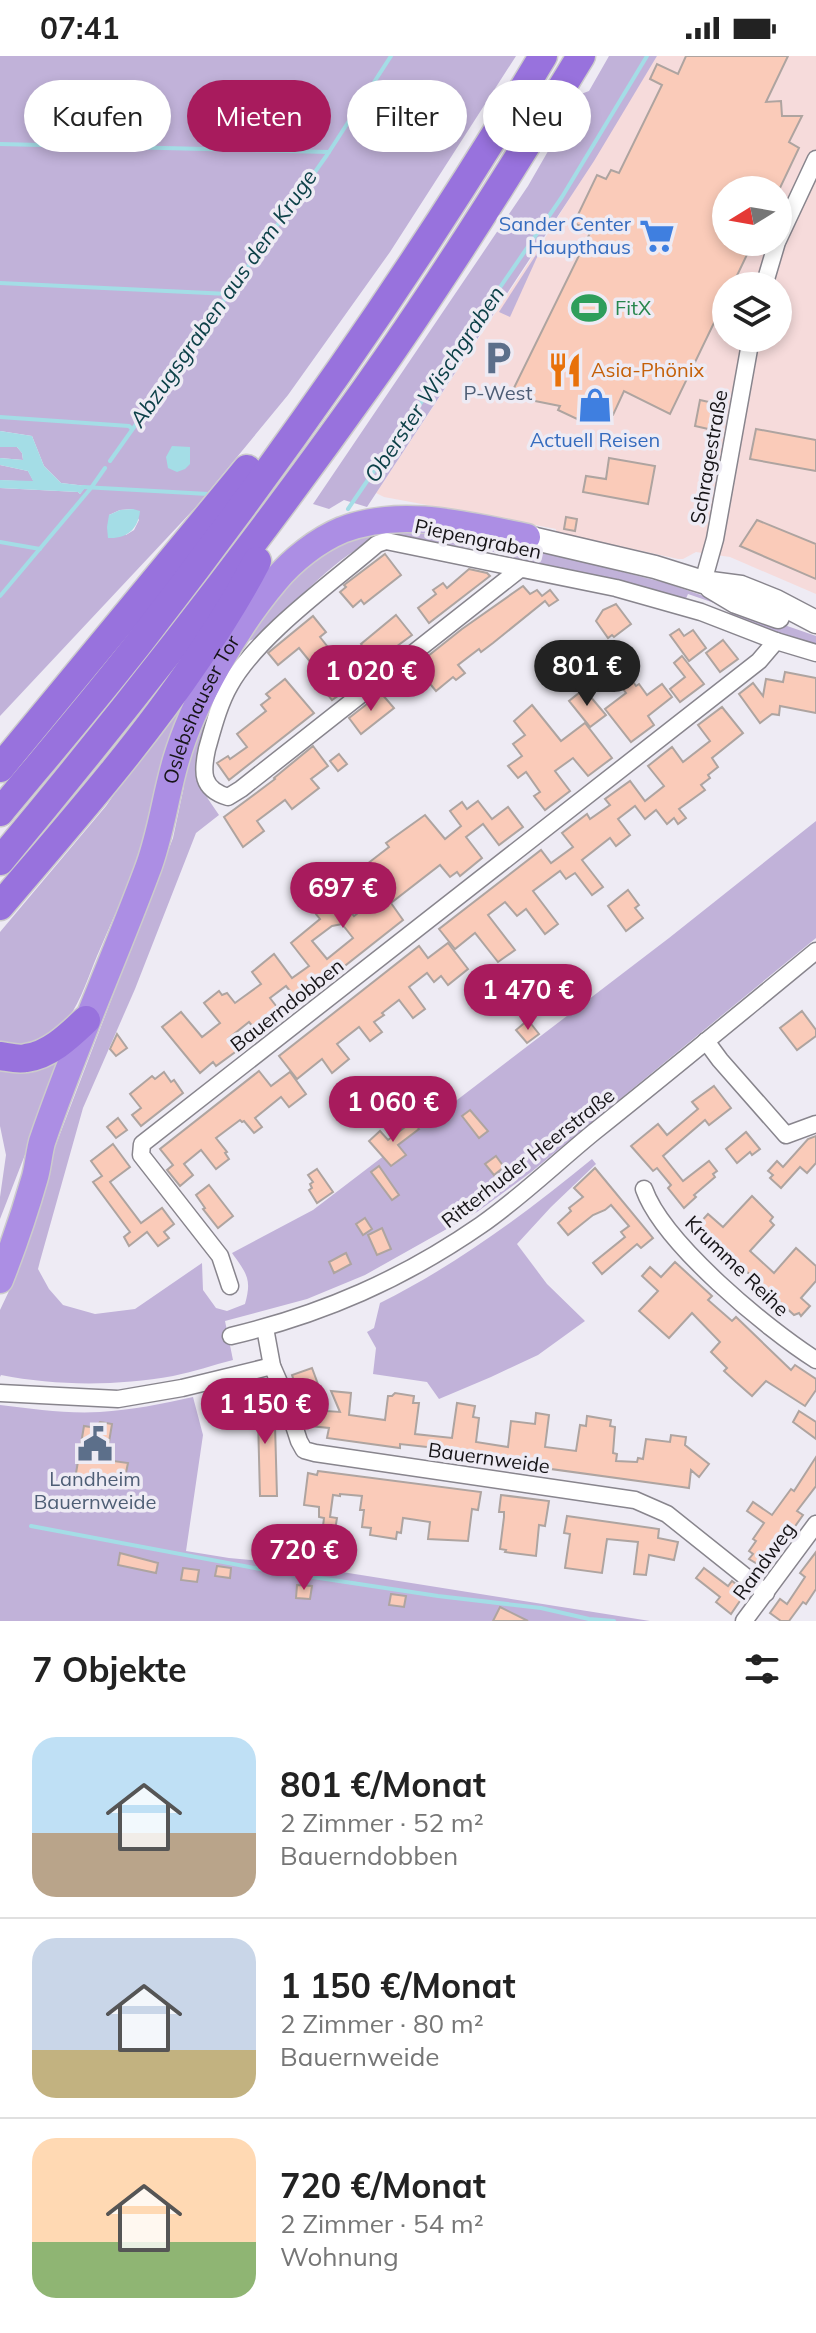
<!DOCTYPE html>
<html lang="de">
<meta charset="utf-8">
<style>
:root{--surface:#fff;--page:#f6f6f6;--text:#222;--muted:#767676;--line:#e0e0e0;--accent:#a81b5d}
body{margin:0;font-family:Mulish,sans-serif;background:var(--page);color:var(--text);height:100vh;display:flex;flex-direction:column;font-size:30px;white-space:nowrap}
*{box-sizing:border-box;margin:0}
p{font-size:26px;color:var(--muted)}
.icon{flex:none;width:44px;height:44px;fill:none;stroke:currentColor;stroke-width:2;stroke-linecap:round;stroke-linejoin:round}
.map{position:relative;height:1565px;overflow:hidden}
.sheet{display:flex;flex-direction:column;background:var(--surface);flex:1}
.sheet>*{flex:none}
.top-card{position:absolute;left:24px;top:24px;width:768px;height:72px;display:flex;gap:16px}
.needle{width:52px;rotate:259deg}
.buttons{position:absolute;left:712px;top:120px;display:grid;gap:16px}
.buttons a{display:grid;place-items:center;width:80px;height:80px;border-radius:50%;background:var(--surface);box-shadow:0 4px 12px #0003;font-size:40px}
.price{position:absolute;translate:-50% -68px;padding:0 18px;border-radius:28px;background:var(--accent);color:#fff;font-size:26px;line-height:52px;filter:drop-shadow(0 2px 4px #0008)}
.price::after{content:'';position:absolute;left:50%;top:48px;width:24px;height:18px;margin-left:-12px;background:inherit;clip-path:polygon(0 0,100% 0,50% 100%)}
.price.active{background:#222;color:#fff}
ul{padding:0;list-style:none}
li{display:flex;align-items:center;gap:24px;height:200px;padding:0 32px}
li+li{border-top:2px solid var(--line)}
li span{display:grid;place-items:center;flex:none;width:224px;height:160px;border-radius:24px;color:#555}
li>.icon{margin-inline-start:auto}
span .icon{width:96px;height:96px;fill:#fffc;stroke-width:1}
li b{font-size:34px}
h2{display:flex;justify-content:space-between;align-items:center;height:96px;padding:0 32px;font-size:34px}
.chip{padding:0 28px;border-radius:36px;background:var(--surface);box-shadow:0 4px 12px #0003;font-size:28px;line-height:72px}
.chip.active{background:var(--accent);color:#fff}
.status{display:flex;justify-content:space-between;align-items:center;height:56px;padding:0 40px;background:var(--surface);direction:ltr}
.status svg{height:22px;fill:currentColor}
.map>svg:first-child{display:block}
</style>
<div class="status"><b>07:41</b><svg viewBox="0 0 49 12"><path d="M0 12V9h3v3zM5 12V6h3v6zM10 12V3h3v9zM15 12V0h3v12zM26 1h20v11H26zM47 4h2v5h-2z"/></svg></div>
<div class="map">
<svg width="816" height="1565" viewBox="0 0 816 1565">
<rect width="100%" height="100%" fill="#eeebf4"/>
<path fill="#f6dbdb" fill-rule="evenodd" d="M657 0H816V538L730 501 696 496 683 503H678L556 476V473L384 441 376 437 545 182ZM726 134H778V186H726ZM726 230H778V282H726Z"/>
<g fill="#c1b2d9" fill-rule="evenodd">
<path d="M0 0H516L390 196 288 339 195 452 0 660V432L78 436 80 438 86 430 61 427 44 410 32 380 0 375ZM133 453 139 464 134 474 126 479 109 459 120 454Z"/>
<polygon points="609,0 657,0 594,105 367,451 344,444 329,453 313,448 528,130 581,38 589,35"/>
<polygon points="543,188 510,261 499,256"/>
<polygon points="0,391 17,391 22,397 23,404 0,402"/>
<polygon points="0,409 28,415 34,426 0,424"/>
<path d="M392 473 472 478 666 527 727 548 726 551 688 538 685 545C636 526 582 517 531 507 521 505 512 500 502 498 480 492 387 479 369 487 335 501 286 556 258 582L248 585 208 652 209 671 196 719 204 737 219 759 196 777 135 933 83 1052 40 1205 38 1213 49 1233 63 1249 95 1258 135 1253 202 1207 203 1234 216 1252 227 1255 245 1248C252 1223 247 1218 232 1197L313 1154 669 882 816 765V882L530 1117 477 1156 365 1219 307 1243 225 1265 233 1304C213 1309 193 1316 173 1320 117 1330 56 1330 1 1319L0 1321V1254L18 1216 43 1139 47 1112 173 782 184 730 182 709 198 665 257 565 302 511 345 486Z"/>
<polygon points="706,549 729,558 738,553 816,580 816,592 706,552"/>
<path d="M221 584 141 805C124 836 111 868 97 900 87 924 79 952 61 971 44 990 24 993 0 989V876L106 750Z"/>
<polygon points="70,983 0,1163 0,1141 6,1099 0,1070 0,1007"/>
<path d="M592 1103 596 1108 551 1151 517 1188 547 1228 585 1265 538 1299 491 1321 439 1343 427 1326 373 1318 376 1292 367 1276 374 1272 380 1247C458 1208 526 1157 592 1103Z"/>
<path d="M193 1341 203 1379 186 1495 229 1502 292 1508 650 1565H0V1349C33 1353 67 1358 100 1356 131 1354 162 1348 193 1341Z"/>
</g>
<g fill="#a4dde6">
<polygon points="0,375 32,380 44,410 61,427 87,430 80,438 78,436 0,432 0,424 33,425 28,415 0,409 0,402 23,404 22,397 17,391 0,391"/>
<polygon points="172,390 190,391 190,408 185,413 177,416 168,412 166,401"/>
<path d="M133 453 140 455C138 473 127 483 108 482L107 471 109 459 120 454Z"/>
</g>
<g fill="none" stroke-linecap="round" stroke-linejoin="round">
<g stroke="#a4dde6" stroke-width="4">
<polyline points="0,88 329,96"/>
<polyline points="0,227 229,238"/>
<polyline points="0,361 129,370 132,373"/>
<polyline points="110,405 327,99 391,0"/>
<polyline points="83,431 208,438"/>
<polyline points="348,453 562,141 647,0"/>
<polyline points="0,486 40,493"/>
<polyline points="0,540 91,432 105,412"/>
<polyline points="31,1470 260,1513 438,1540 541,1552 589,1563 614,1565"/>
</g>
</g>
<g fill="#facbb9" stroke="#aea4a0" stroke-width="2" fill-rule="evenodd">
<polygon points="686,0 788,0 766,46 781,45 782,60 802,60 789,86 799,92 779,134 726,134 726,186 753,186 732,230 726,230 726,242 670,358 624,335 613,359 582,354 577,363 558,354 560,350 510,340 591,175 574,167 597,119 606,123 611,114 619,117 662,29 650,23 657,8 678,18"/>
<polygon points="700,344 722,349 717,375 695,370"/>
<polygon points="756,373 816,384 816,415 750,403"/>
<polygon points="609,402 655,410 648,448 583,436 586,420 606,423"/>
<polygon points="566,461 577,463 575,475 564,473"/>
<polygon points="757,464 816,488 816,523 740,490"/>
<polygon points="385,498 401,519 364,548 361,544 353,551 340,536 346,531 344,529"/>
<polygon points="469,513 487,517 490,520 429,567 418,552 436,538 433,534 443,527 447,532"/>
<polygon points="523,530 530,538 537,534 542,540 550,534 558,544 549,550 545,545 493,587 481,596 479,593 458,609 465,617 456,624 453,621 436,635 426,623 419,629 408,616 462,573"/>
<polygon points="616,548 631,568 614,581 612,579 608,582 596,565 603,554"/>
<polygon points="396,559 412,579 389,596 391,598 344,632 346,634 332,644 316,623 321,619 299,592 278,609 268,597 313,560 326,576 320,581 342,609 364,592 361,588"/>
<polygon points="679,573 684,580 693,574 706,592 689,605 670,579"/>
<polygon points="723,584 738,603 720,616 706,597"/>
<polygon points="682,600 704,628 680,646 670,633 685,621 674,607"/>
<polygon points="623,612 636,630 639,628 647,639 662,628 672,641 648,660 654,669 631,686 605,653 626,637 613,620"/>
<polygon points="785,616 816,622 816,657 780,650 779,659 772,658 760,667 739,638 753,627 763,640 766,623 783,626"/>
<polygon points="285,623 314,657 229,724 217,707 228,700 230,703 247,691 237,678 266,655 261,649 270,642 266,638"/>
<polygon points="584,633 606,659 590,671 569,645"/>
<polygon points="381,637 394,652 361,678 349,662"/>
<polygon points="532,649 561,685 585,667 612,702 588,720 573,702 555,715 570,735 545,754 534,740 540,736 526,716 518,722 508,710 522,700 513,688 525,679 514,665"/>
<polygon points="722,651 743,677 712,702 718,711 708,719 710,722 701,729 705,734 679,753 686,762 678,768 674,762 667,768 656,754 645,763 635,750 618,763 630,779 616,790 610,782 582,804 603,831 592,839 575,817 566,823 560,815 533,835 558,868 545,878 526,853 517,860 505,846 488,859 515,894 498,906 475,877 455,893 439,873 541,794 551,807 573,791 562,777 587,758 590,763 610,749 605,743 630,725 645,745 664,730 648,710 672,691 683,706 710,685 698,669"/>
<polygon points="313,690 328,710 311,723 319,732 292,753 285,744 257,765 264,775 243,791 224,761 275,723 274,722"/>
<polygon points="339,698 347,708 338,715 330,705"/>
<path d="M478 745 492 763 508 751 523 771 499 789 483 768 466 781 482 802 460 820 457 816 450 821 440 809 391 847 403 864 299 946 286 930 270 942 283 959 259 978 249 966 229 982 238 994 216 1010 213 1006 200 1017 162 971 181 956 202 981 220 967 204 947 219 935 222 939 227 937 235 947 261 928 252 916 274 898 292 922 309 910 291 887 320 863 316 858 317 856 338 840 354 860 382 838 363 814 369 810 367 808 389 791 386 787 425 759 445 783 461 770 450 755 462 746 467 753ZM342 868 353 882 327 903 312 885 332 870Z"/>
<polygon points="628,834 639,849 635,852 643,862 626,875 608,850"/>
<polygon points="448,887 468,913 448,929 441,920 434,926 427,917 409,931 425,953 413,962 399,944 382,957 384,959 374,966 382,976 370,985 359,971 337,988 349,1003 332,1017 322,1003 297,1023 279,1000 419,890 428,902"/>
<polygon points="490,917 510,942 499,951 479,926"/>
<polygon points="802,955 816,974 816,980 797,994 780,972"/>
<polygon points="528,964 539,978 527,987 516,974"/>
<polygon points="117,978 127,992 116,1000 110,993"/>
<polygon points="259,1015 271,1030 290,1016 306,1038 289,1051 281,1041 255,1062 262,1071 254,1077 244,1065 242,1066 240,1064 216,1082 227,1096 225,1097 229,1103 216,1113 201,1094 184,1108 193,1119 180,1130 167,1114 173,1109 160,1093"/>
<polygon points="164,1016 171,1026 174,1024 183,1037 141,1070 132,1059 141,1052 130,1038 152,1020 155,1023"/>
<polygon points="714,1030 731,1052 709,1069 705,1064 663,1100 683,1125 709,1105 717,1115 713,1118 715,1121 694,1139 696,1141 684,1152 668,1132 671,1129 657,1112 653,1115 631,1090 658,1068 667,1079 698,1053 692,1046"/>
<polygon points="470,1054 488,1075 479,1082 462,1060"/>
<polygon points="118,1062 127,1074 116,1082 107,1071"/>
<polygon points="413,1065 419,1073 398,1089 406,1099 391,1110 369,1085 380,1075 388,1084"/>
<polygon points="746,1076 760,1093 752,1099 750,1096 737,1107 726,1093"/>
<polygon points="816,1080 816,1107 807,1117 800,1111 781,1132 770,1122 773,1119 768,1115 777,1105 783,1111 808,1083"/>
<polygon points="113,1088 130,1111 110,1126 141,1167 162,1152 174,1168 164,1176 169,1182 158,1190 147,1176 129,1190 124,1181 130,1176 93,1126 102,1120 91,1105"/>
<polygon points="496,1100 504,1111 494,1119 485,1108"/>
<polygon points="379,1110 399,1139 392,1144 371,1116"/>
<polygon points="595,1112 653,1182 641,1192 637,1188 602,1218 593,1207 625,1181 621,1176 629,1170 611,1149 605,1154 593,1159 568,1179 558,1167 571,1155 569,1152 583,1141 574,1132"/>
<polygon points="317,1113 333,1136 317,1147 309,1134 312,1132 310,1128 313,1126 308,1119"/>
<polygon points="209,1129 233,1160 218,1172 203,1153 205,1152 196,1139"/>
<polygon points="752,1140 773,1161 770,1165 774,1169 750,1195 774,1217 796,1192 816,1210 816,1225 801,1242 810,1250 801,1260 799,1257 794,1259 697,1170 708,1158 723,1171"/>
<polygon points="365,1162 372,1173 363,1179 356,1168"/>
<polygon points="382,1172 391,1193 377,1199 368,1179"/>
<polygon points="346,1197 351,1208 334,1217 329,1206"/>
<polygon points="675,1206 712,1240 708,1244 732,1265 736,1261 791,1314 795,1309 816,1323 816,1334 805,1350 766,1325 752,1340 736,1326 724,1315 727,1312 711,1296 720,1286 692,1257 669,1282 639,1255 658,1235 642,1220 650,1211 661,1221"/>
<polygon points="312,1312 319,1331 299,1339 292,1319"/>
<polygon points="240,1330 243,1345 227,1349 223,1334"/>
<polygon points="331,1335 351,1337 349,1359 385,1364 388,1340 392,1340 395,1337 414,1340 413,1347 419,1347 415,1378 452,1382 457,1347 475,1350 473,1361 479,1362 476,1386 508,1391 511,1365 535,1368 536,1357 549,1359 545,1391 576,1395 580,1369 586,1370 587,1360 611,1364 610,1370 615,1371 613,1397 617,1398 616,1405 637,1406 638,1402 643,1403 646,1383 670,1386 671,1379 686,1381 685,1389 709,1408 699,1421 691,1414 689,1432 682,1431 456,1400 445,1398 445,1393 400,1388 400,1392 327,1382 329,1372 310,1370 311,1354 340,1356"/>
<polygon points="265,1341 275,1369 277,1440 260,1440 258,1363 251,1366 244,1348"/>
<polygon points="799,1355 816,1366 816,1383 793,1366"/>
<polygon points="100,1366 112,1368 106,1404 128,1407 123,1431 75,1423 84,1370 96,1372"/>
<polygon points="816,1401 816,1430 797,1455 803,1459 775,1499 771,1495 759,1509 749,1503 753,1498 749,1495 756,1485 753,1483 764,1467 747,1455 753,1446 772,1459 791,1433 794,1435"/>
<polygon points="318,1415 481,1436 478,1454 472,1453 468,1485 428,1483 430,1466 403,1462 401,1477 397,1476 396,1483 370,1479 371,1472 362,1471 364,1454 360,1454 362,1440 340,1438 340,1440 333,1439 330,1461 337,1462 335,1474 325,1473 323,1470 324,1462 319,1461 319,1451 304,1449 308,1417 317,1419"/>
<polygon points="501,1439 549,1445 545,1470 539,1469 536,1500 505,1496 506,1494 500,1493 504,1461 504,1456 499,1456"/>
<polygon points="567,1460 659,1473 658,1482 678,1486 674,1504 649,1499 646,1519 634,1518 638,1486 607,1483 602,1517 565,1512 570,1478 564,1477"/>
<polygon points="816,1496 816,1533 806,1548 803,1546 789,1565 781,1565 770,1557 780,1543 787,1548 805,1521 800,1517"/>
<polygon points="120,1497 158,1507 156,1517 118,1509"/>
<polygon points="217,1510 231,1512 230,1522 215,1520"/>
<polygon points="183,1512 199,1514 197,1526 181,1524"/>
<polygon points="704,1512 728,1530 732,1525 746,1536 731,1558 716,1546 720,1541 696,1522"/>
<polygon points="297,1529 312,1530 310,1543 296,1542"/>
<polygon points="391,1538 406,1540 404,1551 389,1549"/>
<polygon points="500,1551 528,1565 493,1565"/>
</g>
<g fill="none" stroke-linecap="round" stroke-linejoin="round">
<g stroke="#88858d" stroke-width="19">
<g id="minor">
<polyline points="778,184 816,103"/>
<polyline points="764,230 777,186"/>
<path d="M520 513 241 733 228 741C201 733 202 716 207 693 213 672 219 648 230 629 258 579 333 526 377 488L386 485 616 532 701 556 776 585 816 597"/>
<polyline points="703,526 715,483 751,282"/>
<polyline points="706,985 720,1004 786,1079 816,1068"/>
<path d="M644 1133C663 1187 767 1273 816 1304"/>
<polyline points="230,1230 220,1200 141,1099 142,1088 759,605 776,585"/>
<polyline points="265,1272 272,1310 282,1333 299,1385 304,1394 315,1397 635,1444 667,1458 766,1537"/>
<path d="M231 1280C323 1258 403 1223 481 1169 520 1142 556 1107 594 1076 668 1017 742 956 816 895"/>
<polyline points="0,1337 118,1343 182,1332 272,1310"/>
<polyline points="744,1565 816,1468"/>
</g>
</g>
<g stroke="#88858d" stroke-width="25">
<g id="secondary">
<polyline points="527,481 655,511 703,526 741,531 776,545 816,566"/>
<polyline points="711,531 736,546 778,561"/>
</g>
</g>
<g stroke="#cccbcc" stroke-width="29">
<g id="trunk">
<path id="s1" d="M0 1224C13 1191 25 1156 35 1121 38 1110 39 1097 42 1086 73 994 113 906 147 815 161 779 165 741 176 704 193 646 236 571 275 525 292 504 318 484 342 474 401 451 467 469 527 481"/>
</g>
</g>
<g stroke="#cccbcc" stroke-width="31">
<g id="motorway">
<polyline points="0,712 247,413"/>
<path d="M0 756C49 697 99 639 146 578 289 393 423 201 543 0"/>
<path d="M0 805C128 651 251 494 367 331 443 224 513 112 581 0"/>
<path d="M0 850C68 770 137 692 196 605 218 573 239 540 257 505"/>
<path d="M0 1000C8 1001 18 1004 26 1002 50 999 70 979 86 964"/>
</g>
</g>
<use href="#minor" stroke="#fff" stroke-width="16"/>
<use href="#secondary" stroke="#fff" stroke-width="22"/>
<use href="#trunk" stroke="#ac8ee4" stroke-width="26"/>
<use href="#motorway" stroke="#9872dd" stroke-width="28"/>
</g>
<defs>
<g id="supermarket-bare" transform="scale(2.76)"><path d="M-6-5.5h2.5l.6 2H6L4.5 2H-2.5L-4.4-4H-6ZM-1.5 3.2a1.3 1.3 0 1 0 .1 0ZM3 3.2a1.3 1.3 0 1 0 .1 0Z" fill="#3f7fe0" stroke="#eeebf4" stroke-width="2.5" paint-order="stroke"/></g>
<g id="stadium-bare" transform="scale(2.76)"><path d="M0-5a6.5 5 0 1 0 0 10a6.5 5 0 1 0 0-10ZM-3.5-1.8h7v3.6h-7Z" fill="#2e9e5b" stroke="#eeebf4" stroke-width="2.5" paint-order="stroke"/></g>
<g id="parking-bare" transform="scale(2.76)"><path d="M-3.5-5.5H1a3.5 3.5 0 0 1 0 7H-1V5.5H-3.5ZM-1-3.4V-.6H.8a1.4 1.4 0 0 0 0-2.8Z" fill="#5c6f8a" stroke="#eeebf4" stroke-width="2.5" paint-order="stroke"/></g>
<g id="restaurant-bare" transform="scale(2.76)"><path d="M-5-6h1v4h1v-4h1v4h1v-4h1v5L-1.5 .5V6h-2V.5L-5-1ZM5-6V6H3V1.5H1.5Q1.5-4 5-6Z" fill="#e8710a" stroke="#eeebf4" stroke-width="2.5" paint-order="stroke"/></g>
<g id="shop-bare" transform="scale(2.76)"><path d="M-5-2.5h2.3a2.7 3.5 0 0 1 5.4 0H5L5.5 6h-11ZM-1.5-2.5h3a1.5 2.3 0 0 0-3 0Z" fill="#3f7fe0" stroke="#eeebf4" stroke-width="2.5" paint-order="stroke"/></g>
<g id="civic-bare" transform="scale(2.76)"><path d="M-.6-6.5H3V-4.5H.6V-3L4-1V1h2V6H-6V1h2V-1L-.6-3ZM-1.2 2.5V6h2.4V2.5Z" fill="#5c6f8a" stroke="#eeebf4" stroke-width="2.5" paint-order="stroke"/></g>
</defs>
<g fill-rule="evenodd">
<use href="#supermarket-bare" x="657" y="180"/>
<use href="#stadium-bare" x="589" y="252"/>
<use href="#parking-bare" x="498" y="302"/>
<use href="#restaurant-bare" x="565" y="314"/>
<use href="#shop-bare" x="595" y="349"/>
<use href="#civic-bare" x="95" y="1388"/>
</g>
<g text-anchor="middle" stroke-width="7" stroke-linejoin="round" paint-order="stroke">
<g font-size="20" fill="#366cbe" stroke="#eeebf4" text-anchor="end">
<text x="631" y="175">Sander Center<tspan x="631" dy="23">Haupthaus</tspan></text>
<text x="595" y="391" text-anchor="middle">Actuell Reisen</text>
</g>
<g font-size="20" fill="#27864d" stroke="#eeebf4" text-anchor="start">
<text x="615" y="259">FitX</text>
</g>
<g font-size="20" fill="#c56008" stroke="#eeebf4" text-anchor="start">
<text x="591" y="321">Asia-Phönix</text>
</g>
<g font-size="20" fill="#4e5e75" stroke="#eeebf4">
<text x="498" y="344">P-West</text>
<text x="95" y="1430">Landheim<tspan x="95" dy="23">Bauernweide</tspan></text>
</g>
<g font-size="20" fill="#161417" stroke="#eeebf4">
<text transform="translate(709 401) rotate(-80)" y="7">Schragestraße</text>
<text transform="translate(478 483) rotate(12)" y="7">Piepengraben</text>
<text dy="7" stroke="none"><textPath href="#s1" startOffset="606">Oslebshauser Tor</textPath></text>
<text transform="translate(287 949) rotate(-38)" y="7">Bauerndobben</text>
<text transform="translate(528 1102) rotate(-38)" y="7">Ritterhuder Heerstraße</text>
<text transform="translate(737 1210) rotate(44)" y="7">Krumme Reihe</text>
<text transform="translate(489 1402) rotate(8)" y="7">Bauernweide</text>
<text transform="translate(764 1505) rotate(-54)" y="7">Randweg</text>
</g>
<g font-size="22" font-style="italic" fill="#0d4148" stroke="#eeebf4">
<text transform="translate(223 242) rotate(-55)" y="8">Abzugsgraben aus dem Kruge</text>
<text transform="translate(434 328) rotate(-56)" y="8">Oberster Wischgraben</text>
</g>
</g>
</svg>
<div class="buttons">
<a><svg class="needle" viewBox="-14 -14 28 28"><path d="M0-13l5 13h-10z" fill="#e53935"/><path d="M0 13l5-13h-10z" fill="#767676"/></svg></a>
<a><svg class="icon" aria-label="layers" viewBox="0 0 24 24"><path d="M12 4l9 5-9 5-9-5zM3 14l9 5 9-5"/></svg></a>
</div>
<b class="price active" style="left:587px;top:652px">801 €</b>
<b class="price" style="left:371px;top:657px">1 020 €</b>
<b class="price" style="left:343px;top:874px">697 €</b>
<b class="price" style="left:528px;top:976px">1 470 €</b>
<b class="price" style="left:393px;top:1088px">1 060 €</b>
<b class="price" style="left:265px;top:1390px">1 150 €</b>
<b class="price" style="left:304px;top:1536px">720 €</b>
<div class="top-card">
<a class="chip">Kaufen</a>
<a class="chip active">Mieten</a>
<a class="chip">Filter</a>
<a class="chip">Neu</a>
</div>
</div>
<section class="sheet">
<h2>7 Objekte<svg class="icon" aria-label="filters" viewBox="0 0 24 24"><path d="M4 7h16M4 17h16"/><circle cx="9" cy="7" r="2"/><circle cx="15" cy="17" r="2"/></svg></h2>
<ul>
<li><span style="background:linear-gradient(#bfe0f5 60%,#b9a48a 0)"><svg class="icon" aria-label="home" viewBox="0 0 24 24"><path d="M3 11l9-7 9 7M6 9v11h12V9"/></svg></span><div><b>801 €/Monat</b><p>2 Zimmer · 52 m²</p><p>Bauerndobben</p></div></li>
<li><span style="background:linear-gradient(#c9d6e8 70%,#c2b280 0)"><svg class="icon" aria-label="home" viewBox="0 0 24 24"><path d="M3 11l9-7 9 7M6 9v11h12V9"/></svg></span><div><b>1 150 €/Monat</b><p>2 Zimmer · 80 m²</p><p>Bauernweide</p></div></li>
<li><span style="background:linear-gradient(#ffd9b3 65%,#8fb573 0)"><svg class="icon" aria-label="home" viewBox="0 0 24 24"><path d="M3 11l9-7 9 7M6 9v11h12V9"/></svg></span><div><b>720 €/Monat</b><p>2 Zimmer · 54 m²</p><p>Wohnung</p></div></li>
</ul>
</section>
